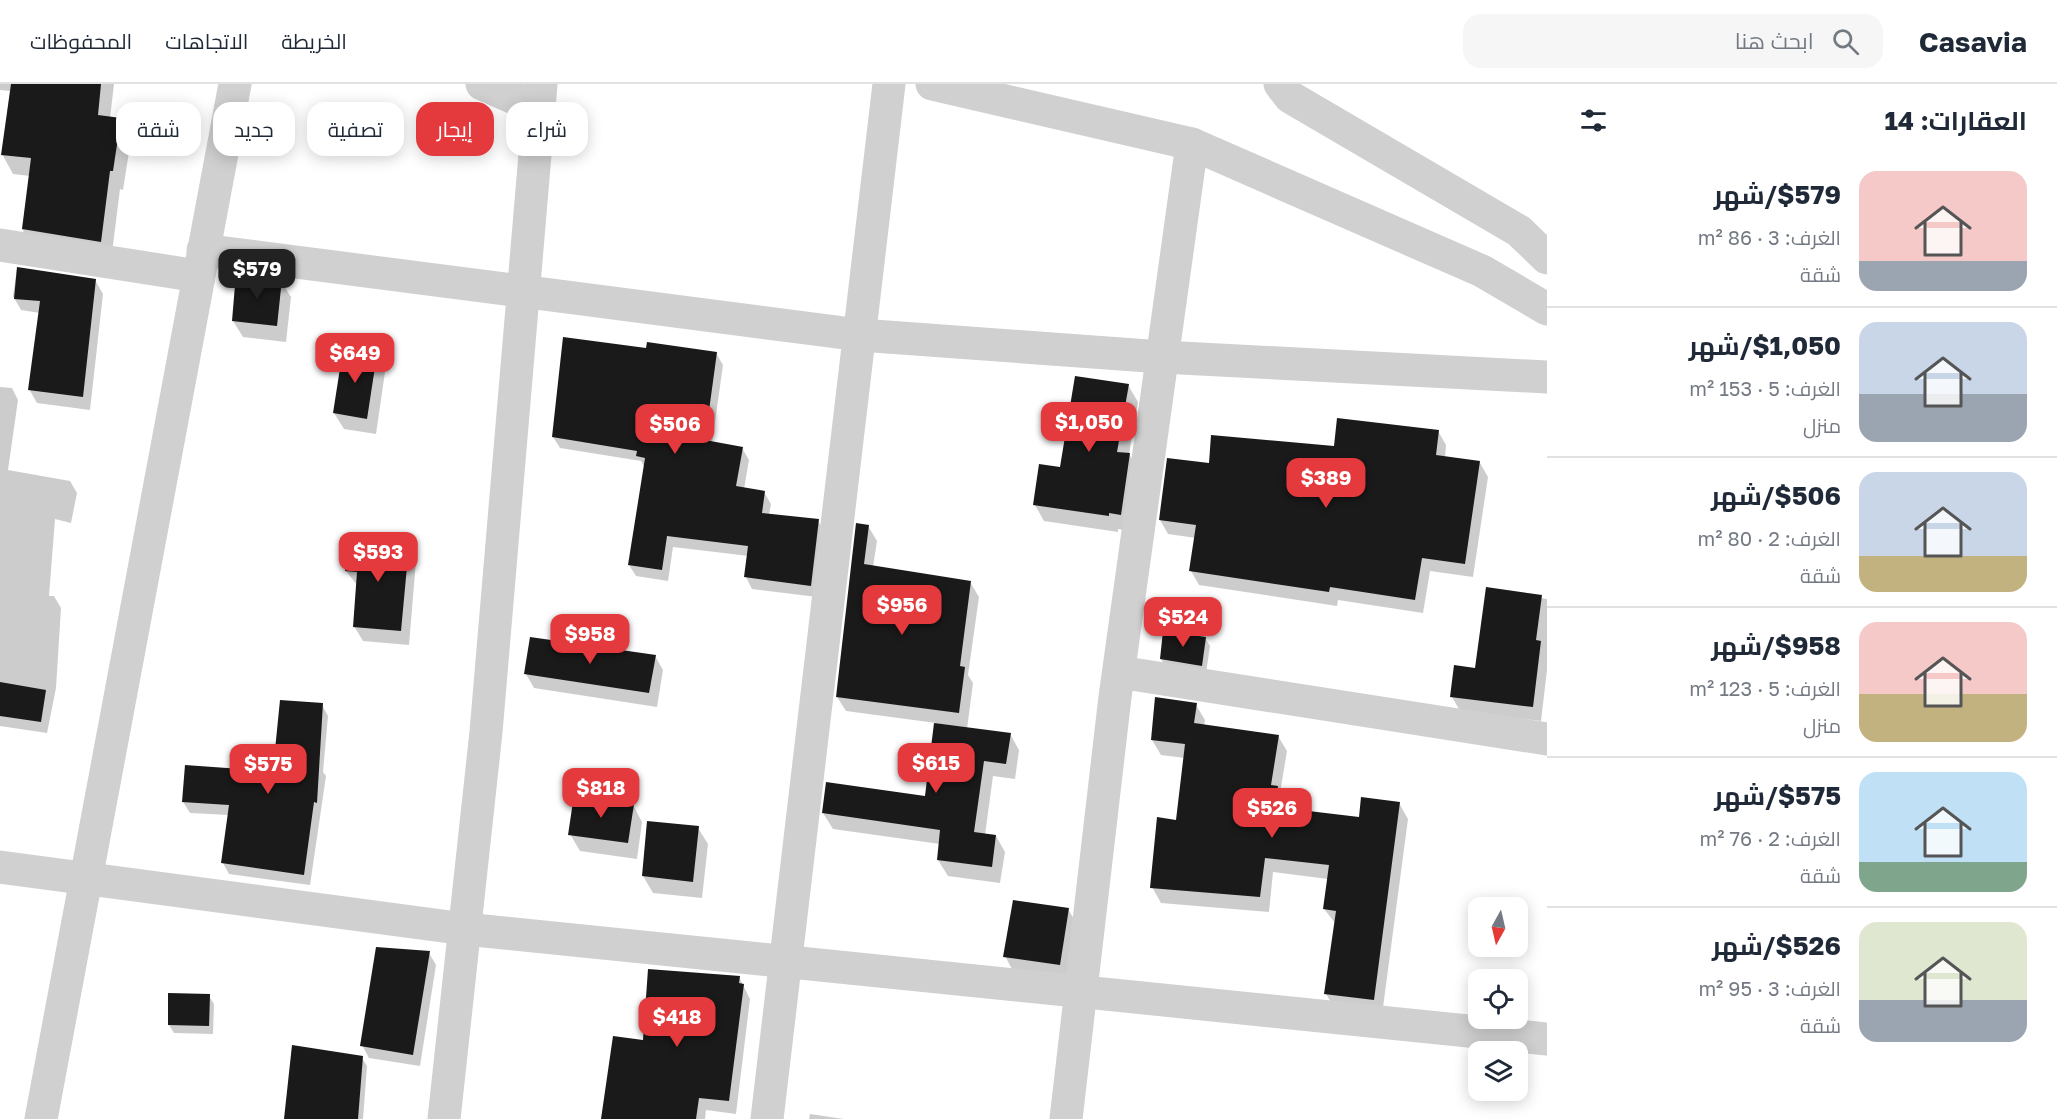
<!DOCTYPE html>
<html lang="ar">
<meta charset="utf-8">
<style>
:root{--surface:#fff;--page:#f6f6f7;--text:#1f2937;--muted:#747a83;--line:#e0e1e3;--accent:#e53a3d}
body{margin:0;font-family:"Golos Text",Cairo,sans-serif;background:var(--page);color:var(--text);direction:rtl;height:100vh;display:flex;flex-direction:column;font-size:22px;white-space:nowrap}
*{box-sizing:border-box;margin:0}
p{font-size:20px;color:var(--muted)}
.icon{flex:none;width:33px;height:33px;fill:none;stroke:currentColor;stroke-width:2;stroke-linecap:round;stroke-linejoin:round}
.map{position:relative;flex:1;overflow:hidden;direction:ltr}
.sheet{display:flex;flex-direction:column;background:var(--surface);width:510px}
.sheet>*{flex:none}
.guide{position:absolute;left:18px;top:18px;width:570px;height:54px;direction:rtl;display:flex;gap:12px}
.needle{width:39px;rotate:188deg}
.tools{position:absolute;left:1468px;top:813px;display:grid;gap:12px}
.tools a{display:grid;place-items:center;width:60px;height:60px;border-radius:12px;background:var(--surface);box-shadow:0 3px 15px #0003;font-size:30px}
.price{position:absolute;translate:-50% -51px;padding:0 14px;border-radius:12px;background:var(--accent);color:#fff;font-size:20px;line-height:39px;filter:drop-shadow(0 2px 3px #0008)}
.price::after{content:'';position:absolute;left:50%;top:36px;width:18px;height:14px;margin-left:-9px;background:inherit;clip-path:polygon(0 0,100% 0,50% 100%)}
.price.selected{background:#222;color:#fff}
ul{padding:0;list-style:none}
li{display:flex;align-items:center;gap:18px;height:150px;padding:0 30px}
li+li{border-top:2px solid var(--line)}
li span{display:grid;place-items:center;flex:none;width:168px;height:120px;border-radius:18px;color:#555}
li>.icon{margin-inline-start:auto}
span .icon{width:72px;height:72px;fill:#fffc;stroke-width:1}
li b{font-size:26px}
h2{display:flex;justify-content:space-between;align-items:center;height:72px;padding:0 30px;font-size:26px}
.chip{padding:0 21px;border-radius:18px;background:var(--surface);box-shadow:0 3px 15px #0003;font-size:21px;line-height:54px}
.chip.selected{background:var(--accent);color:#fff}
header{display:flex;align-items:center;gap:36px;box-sizing:border-box;height:84px;padding:0 30px;background:var(--surface);border-bottom:2px solid var(--line)}
header strong{font-size:28px}
nav{display:flex;gap:33px;margin-inline-start:auto;font-size:21px}
.search{width:420px;height:54px;background:var(--page);display:flex;align-items:center;gap:15px;box-sizing:border-box;padding:0 21px;border-radius:18px;color:var(--muted);font-size:22px}
main{display:flex;flex:1;min-height:0}
.map>svg:first-child{display:block}
</style>
<header>
<strong>Casavia</strong>
<div class="search"><svg class="icon" aria-label="search" viewBox="0 0 24 24"><circle cx="10" cy="10" r="6"/><path d="M15 15l6 6"/></svg>ابحث هنا</div>
<nav><a>الخريطة</a><a>الاتجاهات</a><a>المحفوظات</a></nav>
</header>
<main>
<section class="sheet">
<h2>العقارات: 14<svg class="icon" aria-label="filters" viewBox="0 0 24 24"><path d="M4 7h16M4 17h16"/><circle cx="9" cy="7" r="2"/><circle cx="15" cy="17" r="2"/></svg></h2>
<ul>
<li><span style="background:linear-gradient(#f6c9c9 75%,#9aa5b1 0)"><svg class="icon" aria-label="home" viewBox="0 0 24 24"><path d="M3 11l9-7 9 7M6 9v11h12V9"/></svg></span><div><b>$579/شهر</b><p>الغرف: 3 · 86 m²</p><p>شقة</p></div></li>
<li><span style="background:linear-gradient(#c9d6e8 60%,#9aa5b1 0)"><svg class="icon" aria-label="home" viewBox="0 0 24 24"><path d="M3 11l9-7 9 7M6 9v11h12V9"/></svg></span><div><b>$1,050/شهر</b><p>الغرف: 5 · 153 m²</p><p>منزل</p></div></li>
<li><span style="background:linear-gradient(#c9d6e8 70%,#c2b280 0)"><svg class="icon" aria-label="home" viewBox="0 0 24 24"><path d="M3 11l9-7 9 7M6 9v11h12V9"/></svg></span><div><b>$506/شهر</b><p>الغرف: 2 · 80 m²</p><p>شقة</p></div></li>
<li><span style="background:linear-gradient(#f6c9c9 60%,#c2b280 0)"><svg class="icon" aria-label="home" viewBox="0 0 24 24"><path d="M3 11l9-7 9 7M6 9v11h12V9"/></svg></span><div><b>$958/شهر</b><p>الغرف: 5 · 123 m²</p><p>منزل</p></div></li>
<li><span style="background:linear-gradient(#bfe0f5 75%,#7fa58c 0)"><svg class="icon" aria-label="home" viewBox="0 0 24 24"><path d="M3 11l9-7 9 7M6 9v11h12V9"/></svg></span><div><b>$575/شهر</b><p>الغرف: 2 · 76 m²</p><p>شقة</p></div></li>
<li><span style="background:linear-gradient(#dfe7d0 65%,#9aa5b1 0)"><svg class="icon" aria-label="home" viewBox="0 0 24 24"><path d="M3 11l9-7 9 7M6 9v11h12V9"/></svg></span><div><b>$526/شهر</b><p>الغرف: 3 · 95 m²</p><p>شقة</p></div></li>
</ul>
</section>
<div class="map">
<svg width="1547" height="1035" viewBox="0 0 1547 1035">
<rect width="100%" height="100%" fill="#fff"/>
<g fill="#0003">
<polygon points="0,0 114,0 110,34 120,36 131,55 123,106 120,105 111,177 34,164 22,145 30,92 13,90 2,70 10,7 0,6"/>
<polygon points="17,184 95,196 103,210 90,326 37,319 29,305 40,229 21,226 13,212"/>
<polygon points="281,197 291,213 286,258 243,253 233,237"/>
<polygon points="647,266 716,269 723,281 712,359 742,364 749,376 744,405 764,408 771,420 769,431 818,437 825,448 817,513 752,505 746,493 749,472 673,463 668,497 636,492 629,481 645,384 641,377 560,364 553,353"/>
<polygon points="376,271 385,288 376,350 344,345 334,329"/>
<polygon points="1128,301 1138,318 1129,370 1139,387 1130,447 1118,445 1118,448 1044,437 1035,421"/>
<polygon points="0,303 12,304 18,316 8,386 70,397 77,409 71,439 55,435 49,512 54,512 61,524 56,604 47,649 0,642"/>
<polygon points="1438,347 1446,361 1445,374 1480,379 1488,393 1473,493 1430,487 1423,529 1338,516 1337,522 1199,501 1191,487 1196,454 1168,450 1160,436 1211,380"/>
<polygon points="868,442 877,457 873,483 970,498 979,513 968,591 973,599 967,645 1010,650 1019,666 1015,695 993,692 985,751 996,752 1005,768 1000,799 948,792 938,776 940,760 833,745 823,729 926,713 936,639 846,627 837,613"/>
<polygon points="408,462 416,477 409,561 363,557 354,542 357,501 346,487"/>
<polygon points="1487,505 1547,515 1547,586 1541,637 1460,627 1452,613 1476,586"/>
<polygon points="1205,554 1210,562 1206,589 1166,583 1161,575"/>
<polygon points="655,572 663,586 657,623 534,604 526,590"/>
<polygon points="322,621 328,632 323,688 326,692 310,801 229,790 223,779 229,731 190,729 183,718 242,687 276,678"/>
<polygon points="1196,621 1205,636 1204,642 1278,652 1287,667 1280,709 1286,718 1285,726 1360,735 1399,719 1408,735 1382,931 1335,925 1326,910 1336,840 1324,825 1328,795 1273,788 1269,828 1161,819 1152,803 1177,737 1185,674 1161,671 1152,656"/>
<polygon points="633,721 642,738 637,775 580,767 570,750"/>
<polygon points="698,744 708,760 702,814 653,809 643,792"/>
<polygon points="1068,825 1078,842 1069,897 1014,889 1005,872"/>
<polygon points="429,869 436,881 420,982 369,974 362,961"/>
<polygon points="739,893 750,915 736,1030 706,1026 705,1035 601,1035 645,958"/>
<polygon points="209,912 214,920 213,950 174,949 169,941"/>
<polygon points="362,974 367,982 363,1035 286,1035"/>
<polygon points="810,1030 844,1035 809,1035"/>
</g>
<g fill="#1a1a1a">
<polygon points="11,0 101,0 98,31 121,34 113,87 110,87 101,158 22,145 31,74 1,71"/>
<polygon points="17,183 96,195 83,313 28,306 40,217 14,215"/>
<polygon points="236,189 282,195 277,242 232,237"/>
<polygon points="563,253 646,264 647,258 717,268 705,356 743,363 736,402 765,407 762,429 819,435 811,502 744,493 748,462 667,452 662,486 628,481 645,374 636,372 637,367 552,353"/>
<polygon points="343,265 377,270 367,335 333,329"/>
<polygon points="1075,292 1129,300 1117,368 1130,369 1121,431 1109,429 1109,432 1033,421 1039,380 1060,383"/>
<polygon points="1337,334 1439,346 1436,371 1480,377 1465,480 1422,474 1415,516 1330,503 1329,508 1189,487 1196,441 1159,436 1167,374 1209,379 1211,351 1334,362"/>
<polygon points="856,439 869,441 864,480 971,497 960,582 965,583 959,629 836,613"/>
<polygon points="348,455 409,461 401,547 353,543 357,488 345,487"/>
<polygon points="1486,503 1542,511 1536,556 1541,557 1533,623 1450,613 1454,581 1475,584"/>
<polygon points="1163,547 1206,553 1202,582 1160,575"/>
<polygon points="530,553 656,571 649,609 524,590"/>
<polygon points="0,598 46,606 41,638 0,632"/>
<polygon points="1155,613 1197,619 1194,639 1279,651 1271,701 1278,702 1275,723 1359,733 1361,713 1400,718 1374,916 1324,910 1336,827 1323,825 1329,781 1265,774 1260,813 1150,804 1157,733 1176,736 1185,660 1151,656"/>
<polygon points="280,616 323,619 317,719 314,718 304,791 221,779 229,721 182,718 185,681 241,685 241,674 274,676"/>
<polygon points="934,639 1011,649 1006,680 984,677 974,748 996,751 992,783 937,776 940,746 822,729 826,698 925,712"/>
<polygon points="574,711 634,720 628,759 568,751"/>
<polygon points="647,737 699,742 693,798 642,792"/>
<polygon points="1013,816 1069,824 1060,881 1003,873"/>
<polygon points="376,863 430,867 413,971 360,962"/>
<polygon points="648,885 740,892 739,899 744,900 729,1017 699,1014 696,1035 601,1035 613,952 643,956"/>
<polygon points="168,909 210,910 209,942 168,941"/>
<polygon points="292,961 363,972 358,1035 284,1035"/>
</g>
<g fill="none" stroke-linecap="round" stroke-linejoin="round">
<g stroke="#d0d0d0" stroke-width="33">
<polyline points="482,0 537,24"/>
<polyline points="932,0 1192,60 1482,187 1547,225"/>
<polyline points="1280,0 1290,13 1519,147 1547,174"/>
<polyline points="0,161 198,192"/>
<polyline points="203,166 860,251 1162,273 1547,293"/>
<polyline points="1119,588 1547,655"/>
<polyline points="0,783 465,845 1547,955"/>
<polyline points="41,1035 235,0"/>
<polyline points="444,1035 486,648 541,0"/>
<polyline points="767,1035 889,0"/>
<polyline points="1066,1035 1115,613 1192,60"/>
</g>
</g>
</svg>
<div class="tools">
<a><svg class="needle" viewBox="-14 -14 28 28"><path d="M0-13l5 13h-10z" fill="#e53935"/><path d="M0 13l5-13h-10z" fill="#747a83"/></svg></a>
<a><svg class="icon" aria-label="locate" viewBox="0 0 24 24"><circle cx="12" cy="12" r="6"/><path d="M12 2v4M12 18v4M2 12h4M18 12h4"/></svg></a>
<a><svg class="icon" aria-label="layers" viewBox="0 0 24 24"><path d="M12 4l9 5-9 5-9-5zM3 14l9 5 9-5"/></svg></a>
</div>
<b class="price selected" style="left:257px;top:216px">$579</b>
<b class="price" style="left:355px;top:300px">$649</b>
<b class="price" style="left:1089px;top:369px">$1,050</b>
<b class="price" style="left:675px;top:371px">$506</b>
<b class="price" style="left:1326px;top:425px">$389</b>
<b class="price" style="left:378px;top:499px">$593</b>
<b class="price" style="left:902px;top:552px">$956</b>
<b class="price" style="left:1183px;top:564px">$524</b>
<b class="price" style="left:590px;top:581px">$958</b>
<b class="price" style="left:936px;top:710px">$615</b>
<b class="price" style="left:268px;top:711px">$575</b>
<b class="price" style="left:601px;top:735px">$818</b>
<b class="price" style="left:1272px;top:755px">$526</b>
<b class="price" style="left:677px;top:964px">$418</b>
<div class="guide">
<a class="chip">شراء</a>
<a class="chip selected">إيجار</a>
<a class="chip">تصفية</a>
<a class="chip">جديد</a>
<a class="chip">شقة</a>
</div>
</div>
</main>
